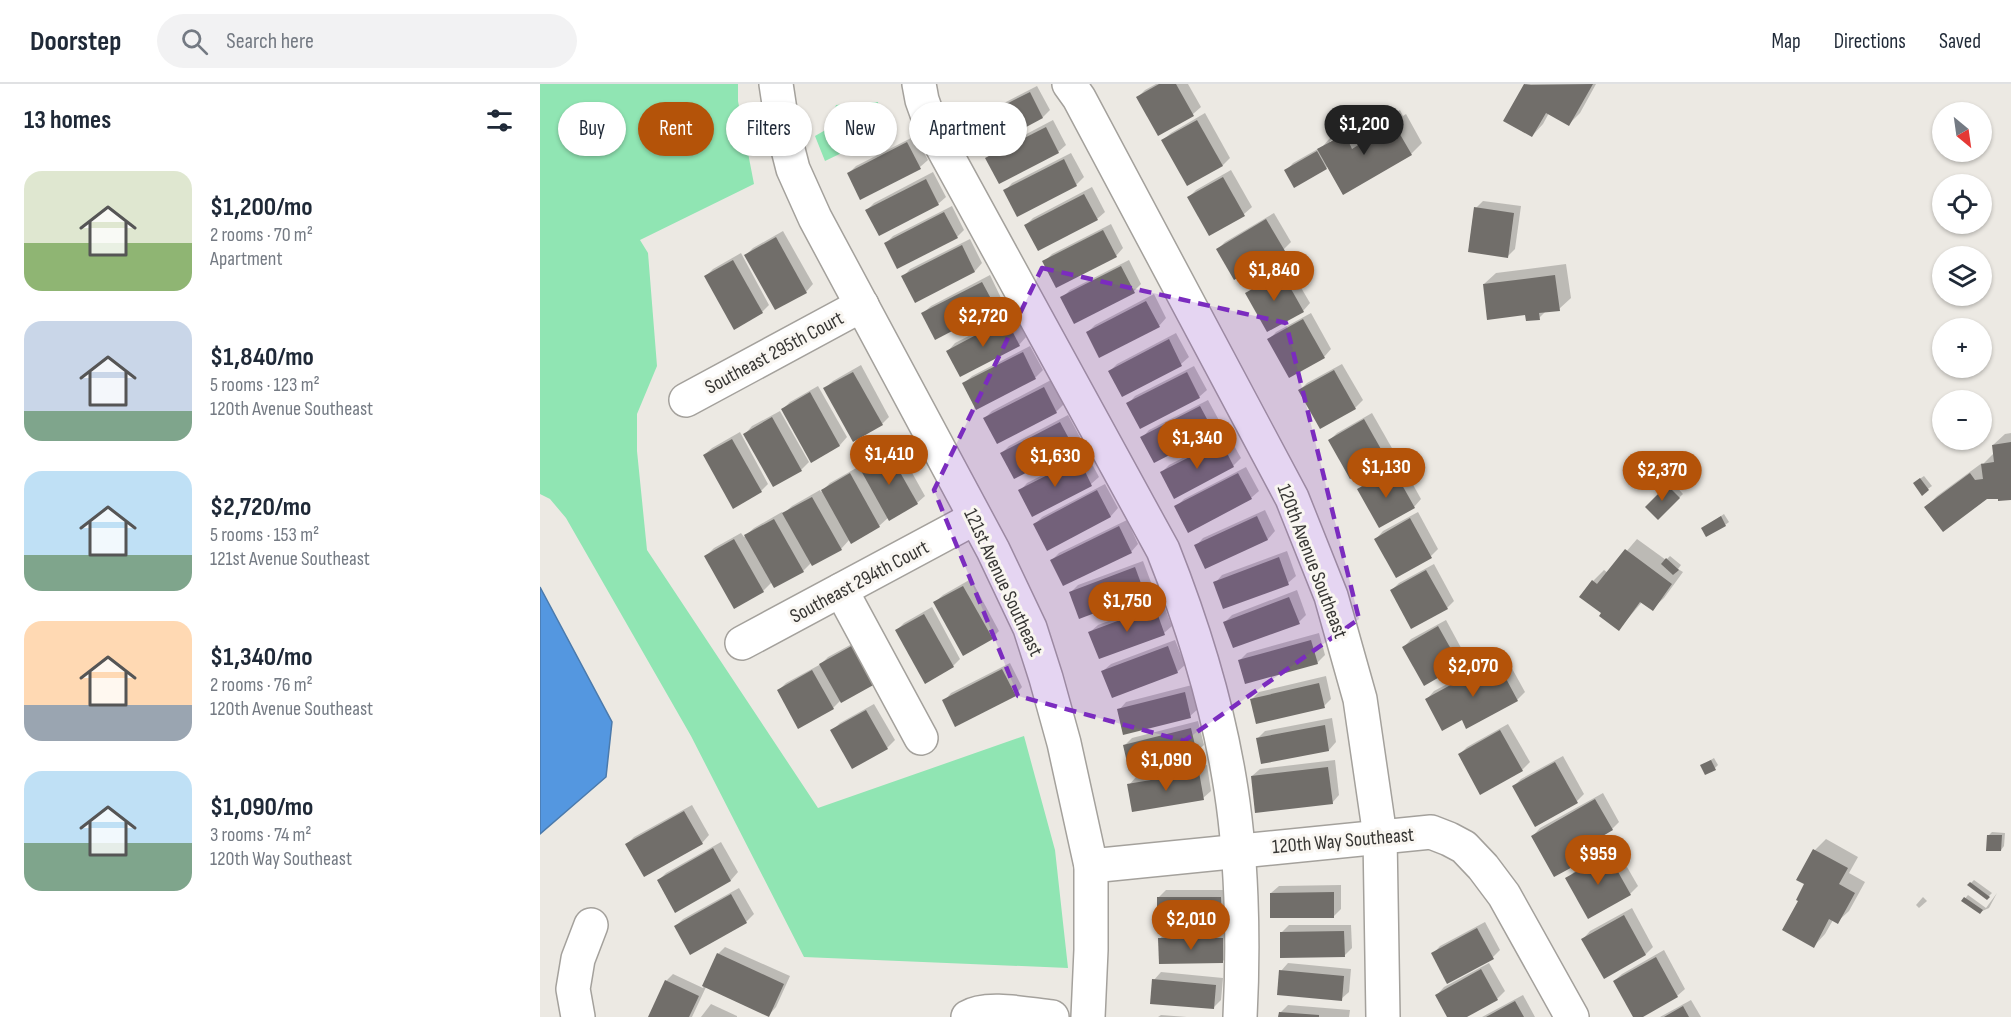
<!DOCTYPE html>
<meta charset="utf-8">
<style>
:root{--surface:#fff;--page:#f2f2f3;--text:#1f2937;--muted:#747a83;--line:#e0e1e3;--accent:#b45309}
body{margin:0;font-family:"Sofia Sans Condensed",sans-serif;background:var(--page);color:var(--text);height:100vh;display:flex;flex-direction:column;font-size:22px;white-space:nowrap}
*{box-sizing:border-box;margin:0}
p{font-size:20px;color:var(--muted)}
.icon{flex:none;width:33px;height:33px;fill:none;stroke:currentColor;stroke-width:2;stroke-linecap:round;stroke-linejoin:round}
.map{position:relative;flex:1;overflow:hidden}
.details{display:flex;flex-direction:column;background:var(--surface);width:540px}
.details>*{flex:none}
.banner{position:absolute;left:18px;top:18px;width:570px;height:54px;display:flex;gap:12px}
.needle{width:39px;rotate:151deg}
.tools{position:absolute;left:1392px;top:18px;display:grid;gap:12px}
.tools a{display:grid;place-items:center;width:60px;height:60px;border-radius:50%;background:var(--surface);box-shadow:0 2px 4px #0004;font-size:30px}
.price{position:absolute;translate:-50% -51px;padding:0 14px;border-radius:21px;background:var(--accent);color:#fff;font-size:20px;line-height:39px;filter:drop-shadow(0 2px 3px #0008)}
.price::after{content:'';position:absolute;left:50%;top:36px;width:18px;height:14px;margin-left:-9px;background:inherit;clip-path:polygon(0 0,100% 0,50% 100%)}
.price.active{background:#222;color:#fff}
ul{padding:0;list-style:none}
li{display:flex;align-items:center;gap:18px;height:150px;padding:0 24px}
li span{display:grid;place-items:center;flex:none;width:168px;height:120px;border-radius:18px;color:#555}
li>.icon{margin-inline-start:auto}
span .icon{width:72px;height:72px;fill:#fffc;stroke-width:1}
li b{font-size:26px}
h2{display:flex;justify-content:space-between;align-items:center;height:72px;padding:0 24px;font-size:26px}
.tag{padding:0 21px;border-radius:27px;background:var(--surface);box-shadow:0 2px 4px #0004;font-size:21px;line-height:54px}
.tag.active{background:var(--accent);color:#fff}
header{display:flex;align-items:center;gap:36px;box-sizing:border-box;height:84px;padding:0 30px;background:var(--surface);border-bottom:2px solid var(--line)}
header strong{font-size:28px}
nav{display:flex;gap:33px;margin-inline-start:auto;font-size:21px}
.search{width:420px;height:54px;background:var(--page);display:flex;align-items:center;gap:15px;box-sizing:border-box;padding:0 21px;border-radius:33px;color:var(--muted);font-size:22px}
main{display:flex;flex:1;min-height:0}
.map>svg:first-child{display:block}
</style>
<header>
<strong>Doorstep</strong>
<div class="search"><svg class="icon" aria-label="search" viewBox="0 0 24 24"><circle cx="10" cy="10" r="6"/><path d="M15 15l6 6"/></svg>Search here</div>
<nav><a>Map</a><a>Directions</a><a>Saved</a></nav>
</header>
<main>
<section class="details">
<h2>13 homes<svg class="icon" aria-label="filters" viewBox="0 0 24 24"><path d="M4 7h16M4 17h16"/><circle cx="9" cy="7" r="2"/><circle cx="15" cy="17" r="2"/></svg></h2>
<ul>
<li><span style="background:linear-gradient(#dfe7d0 60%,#8fb573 0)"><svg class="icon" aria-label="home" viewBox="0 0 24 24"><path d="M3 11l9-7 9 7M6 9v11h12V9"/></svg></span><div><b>$1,200/mo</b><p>2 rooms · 70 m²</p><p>Apartment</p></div></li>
<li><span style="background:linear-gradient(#c9d6e8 75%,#7fa58c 0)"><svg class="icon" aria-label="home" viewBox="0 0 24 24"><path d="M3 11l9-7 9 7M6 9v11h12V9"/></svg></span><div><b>$1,840/mo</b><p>5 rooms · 123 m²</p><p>120th Avenue Southeast</p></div></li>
<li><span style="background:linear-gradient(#bfe0f5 70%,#7fa58c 0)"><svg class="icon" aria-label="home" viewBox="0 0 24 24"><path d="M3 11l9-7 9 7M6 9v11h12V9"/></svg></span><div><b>$2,720/mo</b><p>5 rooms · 153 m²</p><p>121st Avenue Southeast</p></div></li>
<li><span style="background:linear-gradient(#ffd9b3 70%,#9aa5b1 0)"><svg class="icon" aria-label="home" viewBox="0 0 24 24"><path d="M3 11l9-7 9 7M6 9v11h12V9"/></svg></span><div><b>$1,340/mo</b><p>2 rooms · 76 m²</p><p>120th Avenue Southeast</p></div></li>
<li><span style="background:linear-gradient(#bfe0f5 60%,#7fa58c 0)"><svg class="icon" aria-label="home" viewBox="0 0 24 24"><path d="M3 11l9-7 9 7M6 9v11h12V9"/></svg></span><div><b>$1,090/mo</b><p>3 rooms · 74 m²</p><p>120th Way Southeast</p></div></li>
</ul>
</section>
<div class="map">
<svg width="1471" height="933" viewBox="0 0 1471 933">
<rect width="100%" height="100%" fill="#ece9e3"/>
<g fill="#90e5b3">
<polygon points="0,0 198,0 198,17 214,100 100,156 108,169 117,282 97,330 97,367 107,466 278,724 484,652 515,766 528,884 264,873 151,652 26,434 10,415 0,410"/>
<polygon points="338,18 341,50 285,77 275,52 289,44 296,21"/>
</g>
<polygon fill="#5497e0" stroke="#4b7aac" stroke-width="1.5" points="0,503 72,638 66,693 0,750"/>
<g fill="#0003" fill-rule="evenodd">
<polygon points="616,0 648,0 661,23 653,30 619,50 598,13 605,6"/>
<polygon points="986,0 1056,0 1040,29 1029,40 1009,29 1003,40 992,52 965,36"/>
<polygon points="497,2 510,26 503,33 431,39 439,32"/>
<path d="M860 26 863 32 866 30 882 59 871 70 788 82 786 84 746 87 753 79 783 62 790 54 816 40 822 51 830 43ZM810 45 812 48 790 60V57Z"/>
<polygon points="665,29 690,74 683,81 648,100 623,56 631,49"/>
<polygon points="513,36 526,61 518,68 447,74 454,67"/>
<polygon points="375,52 388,76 380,83 308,90 316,82"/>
<polygon points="531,69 544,93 536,101 477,131 465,107 472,99"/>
<polygon points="691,86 712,123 704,130 670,150 649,113 656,106"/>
<polygon points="393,88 406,113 398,120 340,150 327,126 334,119"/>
<polygon points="552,103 565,128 557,135 486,141 493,134"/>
<polygon points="943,117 981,122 975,165 968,172 936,124"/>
<polygon points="412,122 424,146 417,153 346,159 353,152"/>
<polygon points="734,129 751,158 744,165 678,165 685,158"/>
<polygon points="571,140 583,164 576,172 504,178 512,170"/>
<polygon points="243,147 273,200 266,208 206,171 213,164"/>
<polygon points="430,155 442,179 435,187 376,217 363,193 370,185"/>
<polygon points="201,169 229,221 222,228 166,192 173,185"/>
<polygon points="589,176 601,200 594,207 522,214 530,206"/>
<polygon points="1026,180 1031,214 1019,225 1006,227 999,234 987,230 944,200 956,189"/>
<polygon points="749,183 770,219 763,227 707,209 715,202"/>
<polygon points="450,191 462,216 455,223 383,229 391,222"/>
<polygon points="614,210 626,234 619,242 548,248 555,241"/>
<polygon points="474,229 486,253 479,261 408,267 415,259"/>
<polygon points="771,229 791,265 784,273 729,256 736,248"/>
<polygon points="636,249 649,273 641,280 570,287 577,280"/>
<polygon points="490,262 503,286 496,293 437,324 424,299 432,292"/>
<polygon points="802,280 823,316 815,324 781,343 760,306 767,299"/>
<polygon points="321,281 349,333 342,340 285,304 293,297"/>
<polygon points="654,282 667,306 659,313 588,320 595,312"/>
<polygon points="511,296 524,320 516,328 445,334 452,327"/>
<polygon points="278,302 307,353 300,361 272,377 243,325 250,318"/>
<polygon points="668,316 681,340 673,347 602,354 609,346"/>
<polygon points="240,327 269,378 261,386 205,350 212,342"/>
<polygon points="832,329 853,366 845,373 790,356 797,349"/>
<polygon points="528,331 541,355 533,363 462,369 469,362"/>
<polygon points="200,348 228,400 221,407 164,371 172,364"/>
<polygon points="1471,349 1471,414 1459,415 1459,413 1386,423 1397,412 1442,379 1443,380 1454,369 1453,361 1465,350"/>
<polygon points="688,351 701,374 693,382 622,388 629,381"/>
<polygon points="356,360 385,412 377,419 349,433 339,442 312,458 310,455 301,465 272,478 263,487 232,498 223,507 166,472 174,464 201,449 204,453 214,444 242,428 243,430 252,422 280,406 281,408 290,399 318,383 319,385 328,376"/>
<polygon points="546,369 559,393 551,400 492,430 480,407 487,399"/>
<polygon points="861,379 881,415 874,423 819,406 826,398"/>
<polygon points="706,383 719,407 711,414 636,423 644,415"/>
<polygon points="1384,392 1392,402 1382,409 1378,396"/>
<polygon points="1132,398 1143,410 1118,434 1107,423"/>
<polygon points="565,400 578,424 571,432 508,465 495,440 502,433"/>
<polygon points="725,426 735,447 728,455 666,483 656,462 663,454"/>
<polygon points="878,428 898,465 891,472 836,455 843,447"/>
<polygon points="1184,430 1189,438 1185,441 1163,444"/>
<polygon points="587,436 598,460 591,468 512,476 519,469"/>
<polygon points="1097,455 1126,476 1130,472 1141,481 1138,485 1143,488 1124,514 1112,525 1102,518 1079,545 1064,529 1053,497 1064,486 1068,489"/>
<polygon points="747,467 756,492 748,499 675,499 682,491"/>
<polygon points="603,477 612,501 605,509 540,533 531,508 538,501"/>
<polygon points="894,480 914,517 907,524 852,506 859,499"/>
<polygon points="431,495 459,547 452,554 395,518 403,511"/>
<polygon points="757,506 766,531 759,538 685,538 692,531"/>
<polygon points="622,517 632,542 624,549 560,573 550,548 558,541"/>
<polygon points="392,523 420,575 413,582 356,547 364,539"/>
<polygon points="906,536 926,573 919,580 864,563 871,555"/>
<polygon points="779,549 785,571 777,579 700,576 707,569"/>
<polygon points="323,554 301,616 293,624 259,643 238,607 246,599 281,580 288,573"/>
<polygon points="635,556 645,581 637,588 563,587 571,580"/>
<polygon points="964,570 985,608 977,616 926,643 922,634 887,615 894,607"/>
<polygon points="470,579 482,603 475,611 404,617 411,609"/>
<polygon points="786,592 791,615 784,622 712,615 719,608"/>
<polygon points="652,601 658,625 650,632 579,626 586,618"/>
<polygon points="334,620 355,656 347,664 292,647 300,639"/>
<polygon points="792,634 796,658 789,666 718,654 725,647"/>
<polygon points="658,637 664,661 656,668 584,662 592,654"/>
<polygon points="968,640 990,678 982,686 919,671 927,663"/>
<polygon points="1023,672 1044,710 1037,717 974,702 981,695"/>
<polygon points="1174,674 1178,681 1175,684 1162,681"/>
<polygon points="795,676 799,711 792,719 712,692 720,685"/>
<polygon points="667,681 671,707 663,714 589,701 596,693"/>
<polygon points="1063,709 1079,738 1072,745 1040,763 1044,771 1037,779 993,752 1000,744"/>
<polygon points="152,721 169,751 162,759 87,760 94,753"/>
<polygon points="1452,748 1465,749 1464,762 1461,766 1448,752"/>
<polygon points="1286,755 1318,773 1309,789 1325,798 1309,827 1297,838 1293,836 1285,850 1274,862 1260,816 1275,766"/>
<polygon points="181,758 198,788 191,796 135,827 118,797 126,789"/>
<polygon points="1076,764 1098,802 1090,810 1027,795 1035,787"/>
<polygon points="1434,796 1452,809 1447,814 1429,801"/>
<polygon points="801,801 801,825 794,832 731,809 739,802"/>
<polygon points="199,804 214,830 206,838 151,869 136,842 143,835"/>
<polygon points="626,806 688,806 688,829 681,837 618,814"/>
<polygon points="1457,809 1449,824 1440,828 1423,817 1428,811 1446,824"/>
<polygon points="1383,813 1387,817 1379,824 1376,821"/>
<polygon points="1092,824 1113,863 1106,870 1064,893 1043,855 1050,847"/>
<polygon points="945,838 960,866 953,873 893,870 900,862"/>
<polygon points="749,841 811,841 812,864 804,872 741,849"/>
<polygon points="627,847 690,847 690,870 682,878 620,855"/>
<polygon points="185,863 250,892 236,923 229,931 166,903 152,933 110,933 126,897 133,890 163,904 178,870"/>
<polygon points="1124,866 1145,905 1137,912 1100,933 1095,933 1074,897 1082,890"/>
<polygon points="748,879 811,885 809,908 801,915 741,887"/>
<polygon points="949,879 965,907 957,915 924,933 909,933 897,911 904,903"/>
<polygon points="621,888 683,894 681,916 673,924 614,896"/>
<polygon points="983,911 995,933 942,933"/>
<polygon points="1151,916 1161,933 1120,933"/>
<polygon points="171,920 197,932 197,933 161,933"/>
<polygon points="748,921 810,926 809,933 740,933 740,929"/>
<polygon points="621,931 647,933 618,933"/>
</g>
<g fill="#716e6a">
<polygon points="619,0 636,0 654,32 618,52 596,13"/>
<polygon points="984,0 991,1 1053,0 1029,42 1006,29 992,53 963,37"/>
<polygon points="490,8 503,34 443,66 429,39"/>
<polygon points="657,36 683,82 647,102 621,56"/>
<polygon points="848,36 852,42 854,40 872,71 803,111 777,65 805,50 812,65 820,60 816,54"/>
<polygon points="506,43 519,69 459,100 445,74"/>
<polygon points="367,58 381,85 320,116 307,89"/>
<polygon points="777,67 787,85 754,104 744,86"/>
<polygon points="524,75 537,102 477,133 463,106"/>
<polygon points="683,93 705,132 669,152 647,113"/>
<polygon points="386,95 399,121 339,152 325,126"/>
<polygon points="544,110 558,136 498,167 484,141"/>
<polygon points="934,123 974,129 968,174 928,168"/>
<polygon points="404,128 418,154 357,185 344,159"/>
<polygon points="726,135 745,167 694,196 676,165"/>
<polygon points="563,146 577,173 516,204 502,177"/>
<polygon points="236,153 267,209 235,226 204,171"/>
<polygon points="422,161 435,188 375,219 361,192"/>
<polygon points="193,176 223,229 194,246 164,192"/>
<polygon points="581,182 595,209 534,240 520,213"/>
<polygon points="742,189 764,228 727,248 705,209"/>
<polygon points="1015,191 1020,227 999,229 1000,236 986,237 985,231 947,236 943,200"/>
<polygon points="442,198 456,224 395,256 381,229"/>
<polygon points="606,217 620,243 559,274 546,248"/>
<polygon points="466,235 480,262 420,293 406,267"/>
<polygon points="763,235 785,274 749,294 727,255"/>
<polygon points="629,255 642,282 582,313 568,287"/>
<polygon points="483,268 496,295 436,326 422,299"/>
<polygon points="794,286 816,325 780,345 758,306"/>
<polygon points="313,288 343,341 313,358 283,304"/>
<polygon points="647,288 660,314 600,345 586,319"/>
<polygon points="504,303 517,329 457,360 443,334"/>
<polygon points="270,308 300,362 271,379 241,325"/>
<polygon points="660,322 674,348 614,379 600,353"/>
<polygon points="232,333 262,387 233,403 203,350"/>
<polygon points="824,335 846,374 810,395 788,356"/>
<polygon points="520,338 534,364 474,395 460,369"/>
<polygon points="192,355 222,408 193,425 163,371"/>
<polygon points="681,357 694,383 634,415 620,388"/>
<polygon points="1471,358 1471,416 1458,417 1458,415 1447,415 1403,448 1384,423 1430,389 1435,396 1443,395 1441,380 1454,378 1452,361"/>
<polygon points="348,367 378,420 349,437 319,383"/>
<polygon points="539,375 552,402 492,433 478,406"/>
<polygon points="853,385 875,424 839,444 817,405"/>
<polygon points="310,389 340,443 311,460 281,406"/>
<polygon points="698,389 712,415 648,449 634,422"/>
<polygon points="1380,394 1389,406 1382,412 1373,399"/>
<polygon points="1127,401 1140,414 1118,436 1105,423"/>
<polygon points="557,406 571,433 507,467 493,440"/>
<polygon points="272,413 302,466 272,482 242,429"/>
<polygon points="717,432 728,456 665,485 654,461"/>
<polygon points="1181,432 1186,442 1166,453 1161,444"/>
<polygon points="870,434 892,474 856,494 834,455"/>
<polygon points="234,435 264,488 234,504 204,451"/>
<polygon points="579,442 592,469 523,502 510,476"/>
<polygon points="194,455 224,508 194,525 164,472"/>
<polygon points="1085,465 1132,500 1113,527 1100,518 1079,547 1059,532 1061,529 1039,513 1052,496 1057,500"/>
<polygon points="739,473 749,501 683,525 673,498"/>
<polygon points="1126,474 1139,486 1133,491 1121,480"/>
<polygon points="595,483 605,510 539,535 529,508"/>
<polygon points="886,486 908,525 871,545 850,506"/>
<polygon points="423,502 453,555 423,572 393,518"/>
<polygon points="749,513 760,540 693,564 683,538"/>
<polygon points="615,523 625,551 559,575 548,548"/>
<polygon points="384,530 414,583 385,600 355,546"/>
<polygon points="898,542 920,581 884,602 862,563"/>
<polygon points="771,556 778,580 705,600 698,576"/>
<polygon points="315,560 337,599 301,619 279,580"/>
<polygon points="628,562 638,589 572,614 561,587"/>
<polygon points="956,576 978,617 926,645 922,636 902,647 885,615"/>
<polygon points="462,585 476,612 415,643 402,616"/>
<polygon points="272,586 294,625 258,645 237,606"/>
<polygon points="779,599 785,624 716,640 710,615"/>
<polygon points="645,608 651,634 583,651 577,625"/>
<polygon points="326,626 348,665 312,685 290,646"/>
<polygon points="785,641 789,667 721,680 716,654"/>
<polygon points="651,644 657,670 589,687 583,661"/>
<polygon points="960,646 983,687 940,711 918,670"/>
<polygon points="1171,676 1176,686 1165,691 1160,681"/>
<polygon points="1015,678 1038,719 995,743 972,702"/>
<polygon points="788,683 793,720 715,729 711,692"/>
<polygon points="659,688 664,716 592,728 587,700"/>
<polygon points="1055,715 1073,746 1032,770 1038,780 1014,793 991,752"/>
<polygon points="144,727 163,760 104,793 85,760"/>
<polygon points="1447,751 1462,751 1461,767 1446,767"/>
<polygon points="173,764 191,797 135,829 117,796"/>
<polygon points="1273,765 1308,784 1299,800 1315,809 1298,840 1289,835 1274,864 1242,846 1258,817 1256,816 1264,800 1256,796"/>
<polygon points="1068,770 1091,811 1048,835 1025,794"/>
<polygon points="1430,798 1450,813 1447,816 1427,801"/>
<polygon points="794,808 794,834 730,834 730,809"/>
<polygon points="191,810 207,839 150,871 134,842"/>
<polygon points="617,813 681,813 682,838 617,839"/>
<polygon points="1424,813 1443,826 1440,830 1421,817"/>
<polygon points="1084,831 1106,871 1064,895 1041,855"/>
<polygon points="937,844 954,875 907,900 891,869"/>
<polygon points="804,847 805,873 740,874 740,848"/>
<polygon points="618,854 683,854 683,879 619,880"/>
<polygon points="177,869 244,900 229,933 162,902"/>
<polygon points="1116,873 1138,913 1103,933 1093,933 1073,897"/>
<polygon points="941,885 958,916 927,933 907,933 895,911"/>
<polygon points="739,886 804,892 802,917 737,911"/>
<polygon points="612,895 676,901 674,925 610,920"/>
<polygon points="125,896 159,912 149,933 108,933"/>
<polygon points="975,917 984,933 946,933"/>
<polygon points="1143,922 1149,933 1124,933"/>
<polygon points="739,928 779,931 779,933 738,933"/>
</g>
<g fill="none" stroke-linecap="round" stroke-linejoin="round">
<g stroke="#a4a19c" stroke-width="36">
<g id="minor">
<polyline points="236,0 243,46 253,85 275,134 453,466 490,544 506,594 524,659 551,782 551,866 548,933"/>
<path d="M379 0 382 16 392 44 623 466C652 539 676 616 689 693 702 768 704 857 700 933"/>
<polyline points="529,0 539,14 752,414 791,512 820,615 840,752 843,933"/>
<polyline points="146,316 322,221"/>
<polyline points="301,506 381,654"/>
<polyline points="202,559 435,434"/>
<polyline points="551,782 891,748 909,755 924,763 943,783 964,811 1032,933"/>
<polyline points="38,933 33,905 38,875 51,841"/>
<path d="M428 933C447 921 490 931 512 933"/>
</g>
</g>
<use href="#minor" stroke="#fff" stroke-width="33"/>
</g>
<path fill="#7b2cbf" fill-opacity="0.2" stroke="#7b2cbf" stroke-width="4.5" stroke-dasharray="12 8" stroke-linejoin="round" d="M502 184 746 239 819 535 644 657 478 612 394 406Z"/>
<g text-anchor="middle" stroke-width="6" stroke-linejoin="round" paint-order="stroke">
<g font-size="20" fill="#373634" stroke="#f9f6f1">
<text transform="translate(234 268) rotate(-28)" y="7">Southeast 295th Court</text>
<text transform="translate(773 477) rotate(69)" y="7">120th Avenue Southeast</text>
<text transform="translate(319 497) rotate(-28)" y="7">Southeast 294th Court</text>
<text transform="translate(464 498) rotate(65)" y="7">121st Avenue Southeast</text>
<text transform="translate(803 756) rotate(-5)" y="7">120th Way Southeast</text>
</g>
</g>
</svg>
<div class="tools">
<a><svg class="needle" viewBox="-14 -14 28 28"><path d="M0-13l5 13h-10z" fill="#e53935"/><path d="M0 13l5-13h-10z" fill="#747a83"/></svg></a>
<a><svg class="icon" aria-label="locate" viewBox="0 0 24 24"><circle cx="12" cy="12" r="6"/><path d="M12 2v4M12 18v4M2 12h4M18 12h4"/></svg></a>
<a><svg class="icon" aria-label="layers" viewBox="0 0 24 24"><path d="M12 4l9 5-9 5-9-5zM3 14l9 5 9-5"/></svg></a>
<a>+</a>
<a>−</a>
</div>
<b class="price active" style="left:824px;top:72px">$1,200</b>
<b class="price" style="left:734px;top:218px">$1,840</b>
<b class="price" style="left:443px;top:264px">$2,720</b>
<b class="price" style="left:657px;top:386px">$1,340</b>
<b class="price" style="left:349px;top:402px">$1,410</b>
<b class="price" style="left:515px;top:404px">$1,630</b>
<b class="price" style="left:846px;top:415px">$1,130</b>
<b class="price" style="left:1122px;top:418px">$2,370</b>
<b class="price" style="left:587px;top:549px">$1,750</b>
<b class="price" style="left:933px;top:614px">$2,070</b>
<b class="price" style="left:626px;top:708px">$1,090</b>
<b class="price" style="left:1058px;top:802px">$959</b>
<b class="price" style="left:651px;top:867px">$2,010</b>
<div class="banner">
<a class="tag">Buy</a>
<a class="tag active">Rent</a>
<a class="tag">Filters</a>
<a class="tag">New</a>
<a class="tag">Apartment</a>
</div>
</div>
</main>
